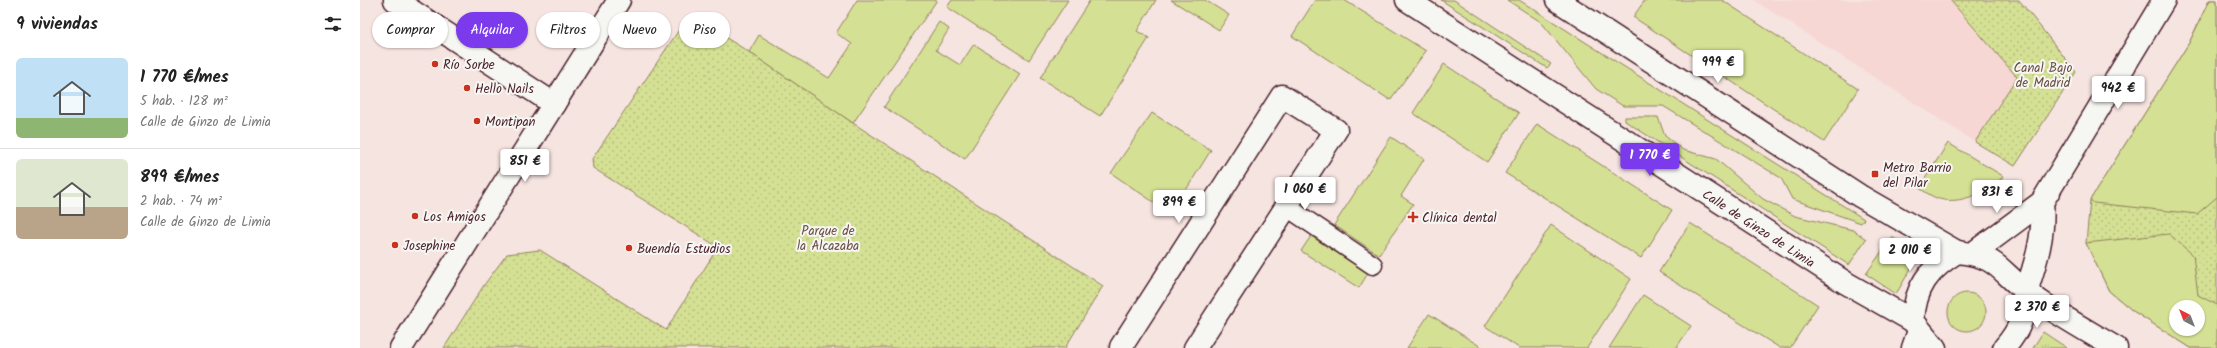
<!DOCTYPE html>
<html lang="es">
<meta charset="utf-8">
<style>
:root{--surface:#fff;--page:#f2f2f2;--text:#222;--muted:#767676;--line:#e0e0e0;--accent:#7c3aed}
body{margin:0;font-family:Kalam,sans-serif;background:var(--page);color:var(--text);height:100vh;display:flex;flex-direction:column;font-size:15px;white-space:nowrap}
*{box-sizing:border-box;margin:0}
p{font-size:13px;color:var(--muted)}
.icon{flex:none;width:22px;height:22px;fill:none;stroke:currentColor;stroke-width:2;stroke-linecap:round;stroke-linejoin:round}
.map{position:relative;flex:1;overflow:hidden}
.sheet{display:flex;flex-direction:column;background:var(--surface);width:360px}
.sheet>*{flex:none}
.guide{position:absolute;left:12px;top:12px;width:380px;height:36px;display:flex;gap:8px}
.needle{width:26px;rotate:318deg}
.buttons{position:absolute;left:1809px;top:300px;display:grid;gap:8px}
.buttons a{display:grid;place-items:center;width:36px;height:36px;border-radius:50%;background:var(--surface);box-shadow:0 1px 3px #0004;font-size:20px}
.price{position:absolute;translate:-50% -34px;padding:0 9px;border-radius:4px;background:#fff;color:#222;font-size:13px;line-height:26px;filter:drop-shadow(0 1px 2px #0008)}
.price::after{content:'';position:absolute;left:50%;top:24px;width:12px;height:9px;margin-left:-6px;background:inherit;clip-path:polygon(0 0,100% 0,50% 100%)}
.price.active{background:var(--accent);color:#fff}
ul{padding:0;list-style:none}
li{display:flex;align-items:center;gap:12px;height:100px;padding:0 16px}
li+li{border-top:1px solid var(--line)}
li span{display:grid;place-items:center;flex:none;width:112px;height:80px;border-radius:6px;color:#555}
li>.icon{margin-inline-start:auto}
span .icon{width:48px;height:48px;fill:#fffc;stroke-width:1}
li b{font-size:17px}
h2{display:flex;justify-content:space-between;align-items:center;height:48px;padding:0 16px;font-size:17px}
.tag{padding:0 14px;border-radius:18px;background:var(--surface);box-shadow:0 1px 3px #0004;font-size:14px;line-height:36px}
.tag.active{background:var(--accent);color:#fff}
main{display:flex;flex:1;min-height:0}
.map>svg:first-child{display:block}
</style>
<main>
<section class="sheet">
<h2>9 viviendas<svg class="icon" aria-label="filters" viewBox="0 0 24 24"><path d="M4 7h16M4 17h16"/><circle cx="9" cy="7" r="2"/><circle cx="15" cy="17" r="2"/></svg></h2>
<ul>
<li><span style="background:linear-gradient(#bfe0f5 75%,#8fb573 0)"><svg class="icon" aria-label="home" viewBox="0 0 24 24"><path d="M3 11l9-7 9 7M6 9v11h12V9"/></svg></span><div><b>1 770 €/mes</b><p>5 hab. · 128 m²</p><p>Calle de Ginzo de Limia</p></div></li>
<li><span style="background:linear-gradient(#dfe7d0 60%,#b9a48a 0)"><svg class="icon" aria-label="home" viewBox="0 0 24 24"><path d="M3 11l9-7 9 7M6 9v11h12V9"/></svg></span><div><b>899 €/mes</b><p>2 hab. · 74 m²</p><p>Calle de Ginzo de Limia</p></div></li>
</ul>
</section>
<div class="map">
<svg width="1857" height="348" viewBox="0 0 1857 348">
<defs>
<pattern id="grass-tufts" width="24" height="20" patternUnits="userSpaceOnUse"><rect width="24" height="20" fill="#d4e093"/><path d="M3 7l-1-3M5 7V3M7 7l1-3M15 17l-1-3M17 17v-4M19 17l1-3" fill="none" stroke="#b8c07f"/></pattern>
<pattern id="park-dots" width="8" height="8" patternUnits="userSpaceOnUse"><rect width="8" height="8" fill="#d4e093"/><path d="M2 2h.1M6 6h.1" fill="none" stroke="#b8c07f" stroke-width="1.8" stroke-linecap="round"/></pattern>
</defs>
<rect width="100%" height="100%" fill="#f6e4e0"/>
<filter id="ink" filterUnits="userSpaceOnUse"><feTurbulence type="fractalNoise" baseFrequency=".025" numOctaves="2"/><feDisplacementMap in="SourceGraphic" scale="8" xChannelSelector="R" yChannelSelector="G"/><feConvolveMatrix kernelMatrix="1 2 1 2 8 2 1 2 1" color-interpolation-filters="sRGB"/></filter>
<g filter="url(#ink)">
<polygon fill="#f6d7d3" points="1394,0 1590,0 1657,77 1615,142"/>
<polygon fill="url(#grass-tufts)" stroke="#8f805f" points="1683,332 1707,348 1673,348"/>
<g fill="url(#park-dots)" stroke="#8f805f" fill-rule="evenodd">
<polygon points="1590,0 1659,0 1716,72 1655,166 1615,142 1657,77"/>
<path d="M1849 0H1857V348H1831L1773 311 1749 291 1726 243 1730 200 1829 43ZM1816 307H1838V329H1816Z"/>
<polygon points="329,15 389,52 493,123 743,286 705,348 84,348 124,285 147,254 180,250 306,330 358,247 233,168 232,159"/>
</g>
<g fill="#d4e093" stroke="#8f805f" fill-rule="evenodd">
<polygon points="497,0 577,0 493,123 389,52 399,35 469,78 492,44 476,33"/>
<polygon points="592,0 708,0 669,60 587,7"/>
<polygon points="730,0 796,0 777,31 789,38 740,116 680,78"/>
<polygon points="811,0 845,0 869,15 859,30"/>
<polygon points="955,0 984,0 1066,51 1030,100 932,36"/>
<polygon points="1081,0 1094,0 1191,64 1187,68"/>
<polygon points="1147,0 1159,0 1504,219 1501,223 1432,199 1421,178 1303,106 1263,106 1236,89 1181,22"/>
<polygon points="1285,0 1362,0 1498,89 1464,142 1273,17"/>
<polygon points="1850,0 1857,0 1857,197 1837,214 1734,203 1730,200 1829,43"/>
<polygon points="579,22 589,29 576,50 600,65 614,44 660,74 605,159 524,107"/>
<polygon points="1084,64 1159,113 1127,162 1053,113"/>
<polygon points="792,113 851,150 811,214 751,173"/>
<polygon points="1265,117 1298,117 1305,136 1323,150 1356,159 1403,199 1435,216 1493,230 1506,239 1489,265 1265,121"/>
<polygon points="1177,124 1312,210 1281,258 1145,173"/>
<polygon points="1031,137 1064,159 1041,196 1053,204 1019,255 974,225"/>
<path d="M1588 143 1643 176 1641 179C1627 191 1604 203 1584 200 1575 199 1567 193 1559 188Z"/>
<polygon points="1330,223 1458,305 1430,348 1420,348 1299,272"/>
<polygon points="1191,225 1271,279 1227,348 1159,348 1125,326"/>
<path d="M1809 234 1833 255 1838 295 1857 305V348H1831L1773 311 1749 291 1726 243ZM1816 307H1838V329H1816Z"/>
<polygon points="951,236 1008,273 999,288 941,251"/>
<polygon points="1532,237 1559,255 1536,294 1506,274"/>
<circle cx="1607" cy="312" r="19"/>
<polygon points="1283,295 1331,326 1316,348 1249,348"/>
<polygon points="1069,314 1123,348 1047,348"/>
</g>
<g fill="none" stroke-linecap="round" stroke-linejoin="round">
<g stroke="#4a1f2b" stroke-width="21">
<polyline id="lane" points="927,207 1013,265"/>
</g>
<g stroke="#4a1f2b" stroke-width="25">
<g id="street">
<polyline points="35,0 194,104"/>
<polyline points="1612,254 1682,202 1804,0"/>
<path d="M1666 292C1676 262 1685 234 1682 202"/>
<polyline points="41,348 259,0"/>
<polyline points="763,348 761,347 922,96 976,130 835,348"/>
<polyline points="1553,348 1559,331"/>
</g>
</g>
<g stroke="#4a1f2b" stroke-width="25">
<g id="secondary">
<polyline points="1047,0 1486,283 1553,321"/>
<polyline points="1197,0 1500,196 1597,252"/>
<path d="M1575 348 1553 321C1555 287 1568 270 1597 252 1638 256 1638 270 1667 292 1694 313 1726 330 1756 348"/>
<path d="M1644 348C1660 330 1665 315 1666 292"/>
</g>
</g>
<use href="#lane" stroke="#f6f6f2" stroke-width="18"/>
<use href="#street" stroke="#f6f6f2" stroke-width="22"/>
<use href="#secondary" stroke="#f6f6f2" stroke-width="22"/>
</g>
</g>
<g fill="#c8321e" stroke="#f6f6f2" stroke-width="1.5">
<circle cx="75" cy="64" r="4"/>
<circle cx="107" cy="88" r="4"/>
<circle cx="117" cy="121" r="4"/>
<rect x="1511" y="170" width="8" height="8" rx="2"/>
<circle cx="55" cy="216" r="4"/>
<path d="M1051 211h4v4h4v4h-4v4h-4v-4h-4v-4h4z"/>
<circle cx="35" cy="245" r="4"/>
<circle cx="269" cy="248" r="4"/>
</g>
<g text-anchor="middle" stroke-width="4" stroke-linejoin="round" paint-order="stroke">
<g font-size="13" fill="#4a1f2b" stroke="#f6f6f2" text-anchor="start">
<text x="83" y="69">Río Sorbe</text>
<text x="115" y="93">Hello Nails</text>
<text x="125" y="126">Montipan</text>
<text x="1523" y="172">Metro Barrio<tspan x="1523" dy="15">del Pilar</tspan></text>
<text x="63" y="221">Los Amigos</text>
<text x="1062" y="222">Clínica dental</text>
<text x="43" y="250">Josephine</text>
<text x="277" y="253">Buendía Estudios</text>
</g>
<g font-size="13" fill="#6c4f45" stroke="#f6f6f2">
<text x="1683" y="72">Canal Bajo<tspan x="1683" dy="15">de Madrid</tspan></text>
<text x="468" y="235">Parque de<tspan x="468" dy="15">la Alcazaba</tspan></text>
</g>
<g font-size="13" fill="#4a1f2b" stroke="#f6f6f2">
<text transform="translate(1399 228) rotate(33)" y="5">Calle de Ginzo de Limia</text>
</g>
</g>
</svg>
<div class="buttons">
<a><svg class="needle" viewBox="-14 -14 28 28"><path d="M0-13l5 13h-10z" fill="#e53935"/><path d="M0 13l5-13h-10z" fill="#767676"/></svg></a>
</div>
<b class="price" style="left:1358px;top:84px">999 €</b>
<b class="price" style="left:1758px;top:110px">942 €</b>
<b class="price active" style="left:1290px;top:177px">1 770 €</b>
<b class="price" style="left:165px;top:183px">851 €</b>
<b class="price" style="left:945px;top:211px">1 060 €</b>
<b class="price" style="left:1637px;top:214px">831 €</b>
<b class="price" style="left:819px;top:224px">899 €</b>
<b class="price" style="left:1550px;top:272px">2 010 €</b>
<b class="price" style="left:1677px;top:329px">2 370 €</b>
<div class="guide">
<a class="tag">Comprar</a>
<a class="tag active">Alquilar</a>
<a class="tag">Filtros</a>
<a class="tag">Nuevo</a>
<a class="tag">Piso</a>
</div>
</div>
</main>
